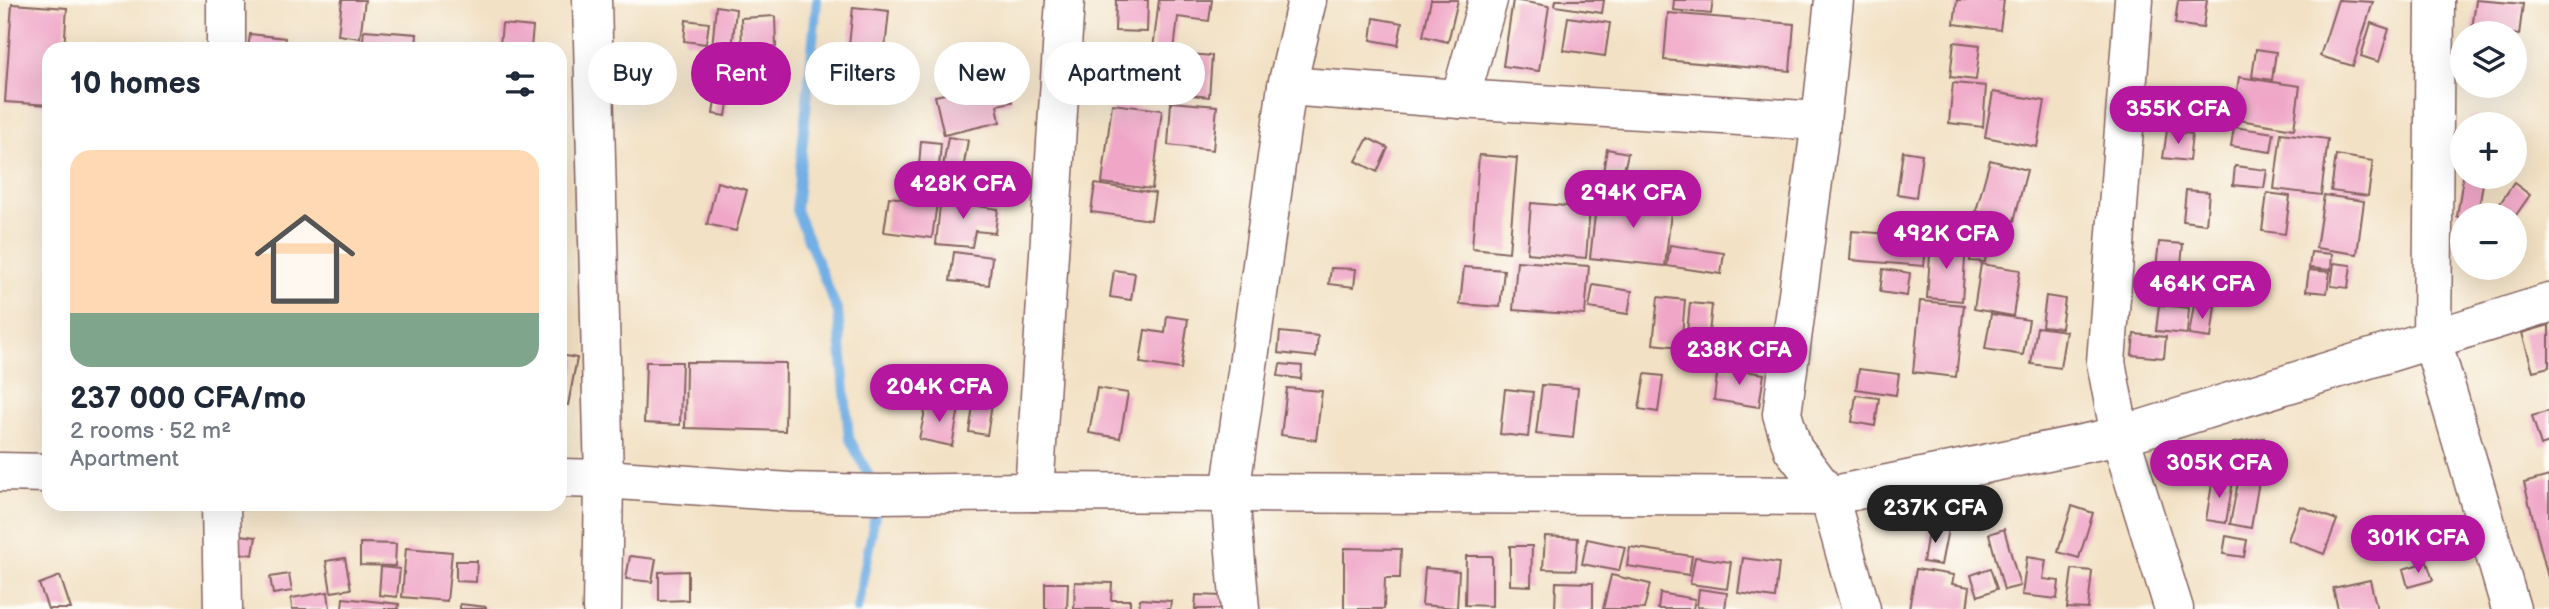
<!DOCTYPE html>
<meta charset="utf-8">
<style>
:root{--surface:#fff;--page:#f6f6f7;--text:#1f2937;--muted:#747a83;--accent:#b5179e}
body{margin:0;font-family:"Balsamiq Sans",sans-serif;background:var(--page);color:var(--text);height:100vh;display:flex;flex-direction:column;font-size:26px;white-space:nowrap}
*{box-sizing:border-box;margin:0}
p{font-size:23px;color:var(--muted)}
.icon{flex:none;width:38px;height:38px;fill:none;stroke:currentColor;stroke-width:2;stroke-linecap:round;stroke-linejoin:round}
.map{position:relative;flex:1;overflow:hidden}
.panel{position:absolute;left:42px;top:42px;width:525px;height:469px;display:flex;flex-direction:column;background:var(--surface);border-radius:21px;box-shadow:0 7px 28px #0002}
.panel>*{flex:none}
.banner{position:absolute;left:588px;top:42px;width:665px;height:63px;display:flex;gap:14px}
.controls{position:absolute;left:2450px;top:21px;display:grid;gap:14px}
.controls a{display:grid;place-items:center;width:77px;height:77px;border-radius:50%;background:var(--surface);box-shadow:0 7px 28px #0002;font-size:35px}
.price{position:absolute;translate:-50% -60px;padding:0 16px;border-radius:24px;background:var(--accent);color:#fff;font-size:23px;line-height:46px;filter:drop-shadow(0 2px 4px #0008)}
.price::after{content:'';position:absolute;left:50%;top:42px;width:21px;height:16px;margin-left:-10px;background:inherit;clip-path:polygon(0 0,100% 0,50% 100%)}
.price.on{background:#222;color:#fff}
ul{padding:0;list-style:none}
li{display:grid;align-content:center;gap:14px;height:371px;padding:0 28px}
li span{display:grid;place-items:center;height:217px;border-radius:21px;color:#555}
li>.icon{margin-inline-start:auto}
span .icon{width:126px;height:126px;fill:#fffc;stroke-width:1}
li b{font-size:30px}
h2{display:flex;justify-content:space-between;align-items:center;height:84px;padding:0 28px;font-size:30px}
.chip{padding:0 24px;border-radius:32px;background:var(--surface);box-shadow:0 7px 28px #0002;font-size:24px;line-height:63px}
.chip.on{background:var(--accent);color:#fff}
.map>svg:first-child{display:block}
</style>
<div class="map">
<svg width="2549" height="609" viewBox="0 0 2549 609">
<rect width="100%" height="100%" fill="#fdfcf7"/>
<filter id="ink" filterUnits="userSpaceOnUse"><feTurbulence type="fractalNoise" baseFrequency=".0143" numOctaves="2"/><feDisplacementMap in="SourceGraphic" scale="14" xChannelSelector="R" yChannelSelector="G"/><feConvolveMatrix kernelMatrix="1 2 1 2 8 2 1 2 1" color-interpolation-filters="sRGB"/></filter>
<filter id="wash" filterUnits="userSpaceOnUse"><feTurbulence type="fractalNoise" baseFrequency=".00686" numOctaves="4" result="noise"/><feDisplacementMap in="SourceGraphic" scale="28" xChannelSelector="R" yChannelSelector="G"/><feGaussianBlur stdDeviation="1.57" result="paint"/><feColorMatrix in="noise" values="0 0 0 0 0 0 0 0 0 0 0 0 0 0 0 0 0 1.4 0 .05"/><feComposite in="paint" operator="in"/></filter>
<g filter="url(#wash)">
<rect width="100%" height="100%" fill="#f2e1c4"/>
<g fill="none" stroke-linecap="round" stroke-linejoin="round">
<g stroke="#71afe4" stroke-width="10">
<polyline points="817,0 796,210 838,312 849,438 874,485"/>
<polyline points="857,609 878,500"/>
</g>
</g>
<g id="blocks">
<g fill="#f0a7c7">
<polygon points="342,0 365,0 360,38 338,35"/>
<polygon points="1116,0 1148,0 1147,32 1115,31"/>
<polygon points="1159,0 1212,0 1209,21 1178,17 1173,59 1152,57"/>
<polygon points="1431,0 1458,0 1448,42 1423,36"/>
<polygon points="1513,0 1549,6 1539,71 1503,66"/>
<polygon points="1556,0 1604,0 1602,13 1555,6"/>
<polygon points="1674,0 1713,0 1711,14 1673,10"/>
<polygon points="1957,0 2004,0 2000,30 1954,24"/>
<polygon points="2178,0 2207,0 2203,28 2175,24"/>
<polygon points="2338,0 2373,2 2353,66 2320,56"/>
<polygon points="2476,0 2523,4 2519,35 2472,29"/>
<polygon points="12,4 67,8 64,49 49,49 49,105 5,102"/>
<polygon points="716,6 736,9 730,70 710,68"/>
<polygon points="853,7 889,11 884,58 848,55"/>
<polygon points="1668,13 1794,24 1790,71 1664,60"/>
<polygon points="775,16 776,47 742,48 741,18"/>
<polygon points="1568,17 1610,23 1605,56 1563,50"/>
<polygon points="1374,18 1402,23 1398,45 1371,40"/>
<polygon points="686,20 709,23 706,44 684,41"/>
<polygon points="2371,23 2389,29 2379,62 2361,56"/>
<polygon points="502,24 533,27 531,48 500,45"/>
<polygon points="364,30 417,34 416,49 362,49"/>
<polygon points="250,34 285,38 284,49 248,49"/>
<polygon points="1954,42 1980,45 1976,80 1950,77"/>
<polygon points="2256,49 2276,52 2272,80 2252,77"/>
<polygon points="1177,53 1212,56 1209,97 1174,93"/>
<polygon points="735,56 757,59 755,85 732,82"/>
<polygon points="1144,63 1164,65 1161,91 1142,88"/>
<polygon points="2239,77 2300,86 2294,129 2233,119"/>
<polygon points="1007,81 1012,102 997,105 1000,122 944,135 935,96"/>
<polygon points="1953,83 1986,86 1983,127 1949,123"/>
<polygon points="1993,92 2045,101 2037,147 1985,137"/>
<polygon points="716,94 729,96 726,116 713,114"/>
<polygon points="2167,101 2190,104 2188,124 2165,121"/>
<polygon points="1171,102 1217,106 1213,150 1168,145"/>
<polygon points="1112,104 1162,110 1152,189 1102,183"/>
<polygon points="2470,117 2490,119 2489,124 2470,124"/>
<polygon points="2234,127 2274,133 2271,152 2231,146"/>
<polygon points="2167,130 2192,134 2189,161 2163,158"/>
<polygon points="2281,133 2328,139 2321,195 2274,189"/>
<polygon points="948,137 968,140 962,176 942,173"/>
<polygon points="1368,138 1388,148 1377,172 1356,161"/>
<polygon points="921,141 941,143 937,191 917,190"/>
<polygon points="1607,149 1628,153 1623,175 1603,172"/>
<polygon points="1903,151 1922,154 1916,197 1897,194"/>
<polygon points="1479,155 1517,158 1509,252 1472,248"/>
<polygon points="2336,155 2373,161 2368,196 2331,191"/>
<polygon points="1990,160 2027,170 2014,221 1976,211"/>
<polygon points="2235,166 2267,170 2264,188 2233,185"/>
<polygon points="2463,177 2484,177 2478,215 2462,215 2462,218 2457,217"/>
<polygon points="989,179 1023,185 1021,203 986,197"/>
<polygon points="717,182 747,190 736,231 707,224"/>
<polygon points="2514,183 2530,195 2516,215 2492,215"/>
<polygon points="1095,184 1155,193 1151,220 1091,212"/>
<polygon points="2186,190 2209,192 2206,224 2183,221"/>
<polygon points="1642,192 1673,195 1665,266 1590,258 1597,198 1641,203"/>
<polygon points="2267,193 2290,196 2285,234 2262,231"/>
<polygon points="941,195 978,199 977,206 998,209 995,233 975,231 972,247 936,244"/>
<polygon points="2324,195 2364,201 2357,254 2316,248"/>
<polygon points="889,197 937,203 932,238 884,232"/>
<polygon points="1531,203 1590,208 1586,258 1527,253"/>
<polygon points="1973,218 1993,221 1990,239 1970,237"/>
<polygon points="1852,231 1927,237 1924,266 1850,260"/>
<polygon points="1931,241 1966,245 1962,301 1927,298"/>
<polygon points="1972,242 1987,244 1985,262 1970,261"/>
<polygon points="2159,242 2183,244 2178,296 2153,294"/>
<polygon points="1670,245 1724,253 1721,274 1667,266"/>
<polygon points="954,252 992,257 989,285 950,281"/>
<polygon points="2311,252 2332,254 2331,270 2309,268"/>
<polygon points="1517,261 1589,266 1585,315 1513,310"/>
<polygon points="2334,263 2351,265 2348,288 2331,286"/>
<polygon points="1981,264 2020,270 2013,316 1974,309"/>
<polygon points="1464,267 1504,270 1500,307 1460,304"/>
<polygon points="1331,268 1356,269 1354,287 1329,284"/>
<polygon points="1883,269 1910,273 1907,296 1880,292"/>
<polygon points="1114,270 1135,273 1131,300 1110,297"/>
<polygon points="2309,270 2330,272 2327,293 2306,291"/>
<polygon points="1593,285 1632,291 1628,314 1589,308"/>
<polygon points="2046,296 2065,299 2061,328 2042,326"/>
<polygon points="1658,297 1685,300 1681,347 1653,344"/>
<polygon points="1920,301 1964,305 1956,377 1913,372"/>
<polygon points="1690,303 1712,305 1706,363 1684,361"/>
<polygon points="2194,304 2215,306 2211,338 2189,335"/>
<polygon points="2159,305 2189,308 2187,334 2156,331"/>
<polygon points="1991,314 2029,320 2023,355 1985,349"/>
<polygon points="1167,316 1188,319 1181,369 1140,363 1145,330 1165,333"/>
<polygon points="2549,325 2549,367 2533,371 2522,333"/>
<polygon points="2037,327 2066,331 2060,368 2031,364"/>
<polygon points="1280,332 1318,336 1316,357 1278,353"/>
<polygon points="2134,334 2166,337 2164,358 2132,355"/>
<polygon points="560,355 577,358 568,405 560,403"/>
<polygon points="646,362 682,362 680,425 644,423"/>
<polygon points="686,362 786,363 785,431 685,428"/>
<polygon points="1280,364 1302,366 1301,379 1278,376"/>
<polygon points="1718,367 1764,374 1759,407 1714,400"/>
<polygon points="1859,369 1899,374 1896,395 1856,389"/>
<polygon points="1645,374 1663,376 1658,412 1639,409"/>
<polygon points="1542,385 1578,388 1573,438 1536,434"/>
<polygon points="976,388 994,391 987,435 969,432"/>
<polygon points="1097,388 1128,393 1120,438 1089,433"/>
<polygon points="1287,388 1322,391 1316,440 1281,435"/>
<polygon points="1505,389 1533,392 1528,437 1500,434"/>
<polygon points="1856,395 1879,398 1875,426 1852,422"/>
<polygon points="927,402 959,408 952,446 919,439"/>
<polygon points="2549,411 2549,443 2541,446 2532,416"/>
<polygon points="2264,438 2267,463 2237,468 2233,443"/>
<polygon points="2549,476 2549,577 2548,577 2524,483"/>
<polygon points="2239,477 2259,481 2251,528 2230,524"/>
<polygon points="2213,478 2233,481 2226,523 2206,520"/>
<polygon points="2072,506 2093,513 2079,558 2058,552"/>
<polygon points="2300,506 2337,520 2324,554 2288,540"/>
<polygon points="1929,526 1948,529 1941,565 1923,562"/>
<polygon points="2004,529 2020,586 2004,590 1989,534"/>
<polygon points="240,535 256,537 253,555 238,553"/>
<polygon points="1545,536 1578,538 1576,570 1543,569"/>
<polygon points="2226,536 2247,540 2244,557 2223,554"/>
<polygon points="1587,539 1625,547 1619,571 1582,564"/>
<polygon points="360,543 396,544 395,566 360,565"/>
<polygon points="1510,546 1532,546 1531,586 1510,585"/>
<polygon points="1630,547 1692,556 1689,575 1627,566"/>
<polygon points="406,548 452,552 447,601 402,597"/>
<polygon points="1344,548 1401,549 1400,578 1385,578 1384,609 1344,609"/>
<polygon points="630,556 656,559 652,582 626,579"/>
<polygon points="1466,556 1492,556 1492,606 1465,605"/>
<polygon points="1695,557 1731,562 1727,589 1690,584"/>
<polygon points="2027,557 2046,560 2043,579 2059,581 2057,599 2022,595"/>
<polygon points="345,558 351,589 331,592 326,561"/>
<polygon points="1743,558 1779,563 1775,598 1738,593"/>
<polygon points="456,561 477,561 476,582 456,581"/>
<polygon points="2427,562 2433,580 2408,587 2403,569"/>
<polygon points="381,567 400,569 397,597 379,595"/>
<polygon points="1425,568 1459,571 1457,608 1422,605"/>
<polygon points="1990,568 1997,589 1978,596 1971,575"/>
<polygon points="1916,569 1954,575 1952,584 1970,587 1967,609 1909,609"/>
<polygon points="2072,569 2092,571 2088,609 2067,608"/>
<polygon points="688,571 688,600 659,601 659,572"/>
<polygon points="289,574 292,591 273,594 270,577"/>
<polygon points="1611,575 1650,584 1644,609 1603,609"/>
<polygon points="60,576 71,609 48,609 39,584"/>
<polygon points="2370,580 2377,609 2338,609 2333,588"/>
<polygon points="1075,582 1112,583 1111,600 1130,600 1130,609 1074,609"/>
<polygon points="1556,582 1593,583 1593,609 1555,609"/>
<polygon points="1045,583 1068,583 1067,609 1045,609"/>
<polygon points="1699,589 1727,593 1725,609 1697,607"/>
<polygon points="328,592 330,609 292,609 291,598"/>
<polygon points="1660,593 1695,599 1693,609 1658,609"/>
<polygon points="1196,595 1223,596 1222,609 1195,609"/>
<polygon points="343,598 399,604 398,609 342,609"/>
<polygon points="1140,599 1171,601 1170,609 1139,609"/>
<polygon points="460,604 486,607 486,609 460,609"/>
</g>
</g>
</g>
<g filter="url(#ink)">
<use href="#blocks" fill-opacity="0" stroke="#856361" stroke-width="2"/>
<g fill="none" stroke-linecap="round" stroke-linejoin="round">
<g stroke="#856361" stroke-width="41">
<g id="minor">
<polyline points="592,0 604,479 602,609"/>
<polyline points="1834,0 1821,121 1782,414 1793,449 1829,496 1861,609"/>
<polyline points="2134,0 2106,362 2120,436 2174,609"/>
<polyline points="2435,0 2432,340 2511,609"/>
<polyline points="226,49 226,0"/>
<polyline points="1287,86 1460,99 1821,121"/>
<polyline points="1460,99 1488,0"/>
<polyline points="0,472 49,473"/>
<polyline points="560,478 604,479 790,492 879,494 1034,492 1829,496 2120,436 2549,303"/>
<polyline points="1034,492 1065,0"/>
<polyline points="221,504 223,609"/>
<polyline points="1240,609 1230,494 1287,86 1307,0"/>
</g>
</g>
<use href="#minor" stroke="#fff" stroke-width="38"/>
</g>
</g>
</svg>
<div class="controls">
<a><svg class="icon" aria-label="layers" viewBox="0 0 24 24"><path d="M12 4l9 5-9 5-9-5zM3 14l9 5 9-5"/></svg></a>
<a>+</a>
<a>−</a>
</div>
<b class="price" style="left:2178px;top:146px">355K CFA</b>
<b class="price" style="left:963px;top:221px">428K CFA</b>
<b class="price" style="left:1633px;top:230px">294K CFA</b>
<b class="price" style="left:1946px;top:271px">492K CFA</b>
<b class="price" style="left:2202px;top:321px">464K CFA</b>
<b class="price" style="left:1739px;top:387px">238K CFA</b>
<b class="price" style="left:939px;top:424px">204K CFA</b>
<b class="price" style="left:2219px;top:500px">305K CFA</b>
<b class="price on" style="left:1935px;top:545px">237K CFA</b>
<b class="price" style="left:2418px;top:575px">301K CFA</b>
<div class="banner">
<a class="chip">Buy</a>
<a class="chip on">Rent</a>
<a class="chip">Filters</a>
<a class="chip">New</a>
<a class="chip">Apartment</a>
</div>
<section class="panel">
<h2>10 homes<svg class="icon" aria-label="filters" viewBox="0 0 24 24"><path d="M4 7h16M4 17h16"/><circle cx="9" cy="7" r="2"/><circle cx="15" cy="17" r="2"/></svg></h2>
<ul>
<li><span style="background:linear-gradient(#ffd9b3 75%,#7fa58c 0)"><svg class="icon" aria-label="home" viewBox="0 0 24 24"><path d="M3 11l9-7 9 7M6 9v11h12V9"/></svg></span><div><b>237 000 CFA/mo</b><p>2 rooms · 52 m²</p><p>Apartment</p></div></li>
</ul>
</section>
</div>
